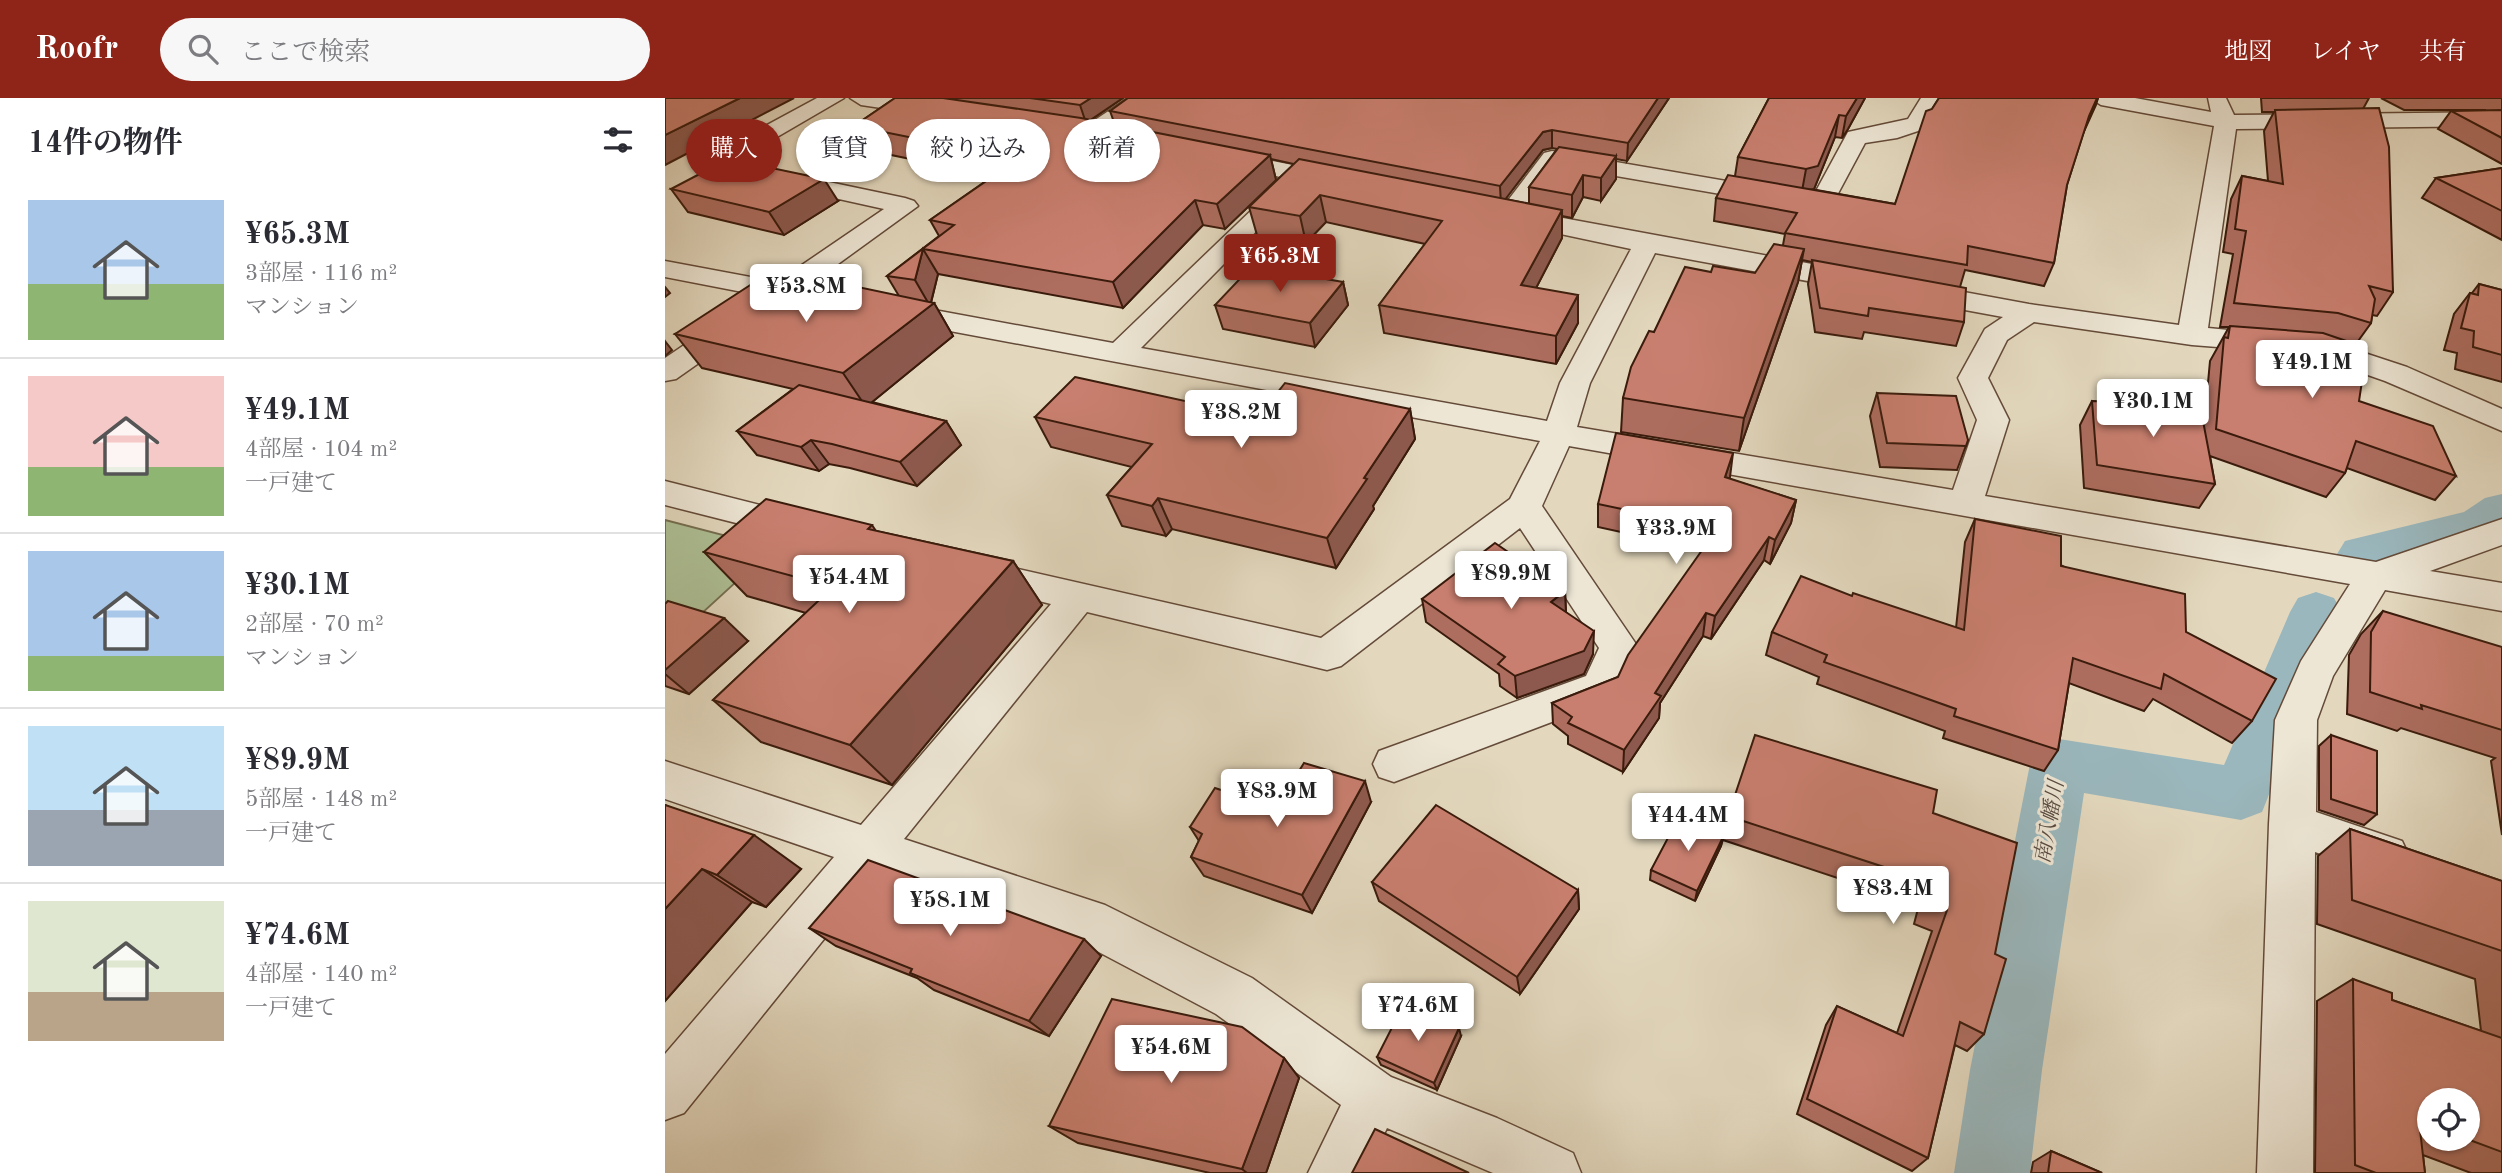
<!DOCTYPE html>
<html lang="ja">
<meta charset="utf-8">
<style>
:root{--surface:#fff;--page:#f7f7f7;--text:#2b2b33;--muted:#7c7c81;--line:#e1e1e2;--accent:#8f2418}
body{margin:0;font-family:"Old Standard TT","Noto Serif JP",serif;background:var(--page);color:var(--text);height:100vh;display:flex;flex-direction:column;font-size:26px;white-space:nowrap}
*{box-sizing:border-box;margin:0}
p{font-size:23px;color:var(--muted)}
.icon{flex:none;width:38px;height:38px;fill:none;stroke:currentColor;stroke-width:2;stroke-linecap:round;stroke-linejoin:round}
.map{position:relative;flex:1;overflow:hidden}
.panel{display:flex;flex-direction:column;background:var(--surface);width:665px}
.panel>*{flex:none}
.banner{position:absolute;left:21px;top:21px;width:665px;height:63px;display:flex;gap:14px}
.fabs{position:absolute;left:1752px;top:990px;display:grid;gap:14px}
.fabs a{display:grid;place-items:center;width:63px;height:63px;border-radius:50%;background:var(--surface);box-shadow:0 2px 5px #0004;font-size:35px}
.price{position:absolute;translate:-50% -60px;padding:0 16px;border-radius:7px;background:#fff;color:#222;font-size:23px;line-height:46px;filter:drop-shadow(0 2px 4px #0008)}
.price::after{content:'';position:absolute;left:50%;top:42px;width:21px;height:16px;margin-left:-10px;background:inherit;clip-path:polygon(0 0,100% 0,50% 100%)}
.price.on{background:var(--accent);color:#fff}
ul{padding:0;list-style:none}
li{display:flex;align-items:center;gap:21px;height:175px;padding:0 28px}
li+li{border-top:2px solid var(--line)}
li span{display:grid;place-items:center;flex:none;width:196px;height:140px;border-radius:0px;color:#555}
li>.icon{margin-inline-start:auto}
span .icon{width:84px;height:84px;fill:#fffc;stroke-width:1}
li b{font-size:30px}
h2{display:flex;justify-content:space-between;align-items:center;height:84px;padding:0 28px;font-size:30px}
.tag{padding:0 24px;border-radius:32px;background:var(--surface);box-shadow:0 2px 5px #0004;font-size:24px;line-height:63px}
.tag.on{background:var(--accent);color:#fff}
header{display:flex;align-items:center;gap:42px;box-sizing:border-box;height:98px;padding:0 35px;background:var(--accent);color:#fff}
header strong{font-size:33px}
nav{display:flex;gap:38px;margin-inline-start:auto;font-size:24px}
.search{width:490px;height:63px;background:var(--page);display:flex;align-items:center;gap:18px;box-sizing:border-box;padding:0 24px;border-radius:38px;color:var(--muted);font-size:26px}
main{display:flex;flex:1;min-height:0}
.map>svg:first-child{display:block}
</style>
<header>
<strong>Roofr</strong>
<div class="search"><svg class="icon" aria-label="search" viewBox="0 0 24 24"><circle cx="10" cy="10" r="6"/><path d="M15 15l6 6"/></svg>ここで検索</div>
<nav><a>地図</a><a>レイヤ</a><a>共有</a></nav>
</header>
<main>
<section class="panel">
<h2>14件の物件<svg class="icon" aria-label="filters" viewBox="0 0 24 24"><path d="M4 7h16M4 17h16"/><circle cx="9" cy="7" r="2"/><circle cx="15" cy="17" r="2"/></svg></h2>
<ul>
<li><span style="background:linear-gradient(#a9c7e8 60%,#8fb573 0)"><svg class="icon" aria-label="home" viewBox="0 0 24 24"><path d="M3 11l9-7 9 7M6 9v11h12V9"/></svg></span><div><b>¥65.3M</b><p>3部屋 · 116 m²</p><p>マンション</p></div></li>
<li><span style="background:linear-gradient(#f6c9c9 65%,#8fb573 0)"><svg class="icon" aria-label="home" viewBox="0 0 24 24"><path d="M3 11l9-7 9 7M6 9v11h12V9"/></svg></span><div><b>¥49.1M</b><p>4部屋 · 104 m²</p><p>一戸建て</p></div></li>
<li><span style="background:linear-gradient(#a9c7e8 75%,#8fb573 0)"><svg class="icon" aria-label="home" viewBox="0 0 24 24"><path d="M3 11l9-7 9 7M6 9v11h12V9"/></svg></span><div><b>¥30.1M</b><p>2部屋 · 70 m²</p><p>マンション</p></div></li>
<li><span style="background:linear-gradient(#bfe0f5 60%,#9aa5b1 0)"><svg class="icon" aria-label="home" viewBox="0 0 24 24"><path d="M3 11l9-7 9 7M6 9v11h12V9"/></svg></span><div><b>¥89.9M</b><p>5部屋 · 148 m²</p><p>一戸建て</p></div></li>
<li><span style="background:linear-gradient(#dfe7d0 65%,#b9a48a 0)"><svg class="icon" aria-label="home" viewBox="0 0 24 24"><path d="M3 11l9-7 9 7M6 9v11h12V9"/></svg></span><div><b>¥74.6M</b><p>4部屋 · 140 m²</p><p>一戸建て</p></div></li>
</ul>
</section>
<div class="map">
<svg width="1837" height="1075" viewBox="0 0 1837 1075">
<rect width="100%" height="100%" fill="#e3d8be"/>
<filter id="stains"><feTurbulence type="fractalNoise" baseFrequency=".00286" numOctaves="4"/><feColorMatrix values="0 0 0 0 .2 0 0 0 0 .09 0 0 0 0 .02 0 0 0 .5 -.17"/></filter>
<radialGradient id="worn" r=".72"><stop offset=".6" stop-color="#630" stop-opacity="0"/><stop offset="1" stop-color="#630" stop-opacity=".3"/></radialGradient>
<polygon fill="#aec096" stroke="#746e51" stroke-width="2" points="0,422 108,450 0,549"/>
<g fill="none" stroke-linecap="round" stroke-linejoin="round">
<g fill="#9ab7bd" fill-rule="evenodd">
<polygon points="1837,396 1837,435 1830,440 1697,474 1680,469 1672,456 1680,443 1799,414 1820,400"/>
<polygon points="1651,494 1669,500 1677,514 1597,714 1576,722 1419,695 1377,972 1365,1075 1289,1075 1305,972 1365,666 1373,648 1394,641 1559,667 1625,514 1633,500"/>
</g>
<g stroke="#644a38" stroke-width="3">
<g id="minor">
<polygon points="152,0 179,0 69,64 240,100 249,103 253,108 140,190 150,197 146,203 136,205 122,203 11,281 0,283 0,260 93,197 0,179 0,163 112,184 219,111 47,73 39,71 35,66 39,61"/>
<polygon points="185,0 240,0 285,7 288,12 277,19 196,7"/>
<polygon points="463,0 489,0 434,40 418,40 415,35 418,30"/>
<path d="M1256 0H1278L1259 31 1232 40 1200 45 1169 103 1137 110 893 68 860 113 1364 206 1514 227 1549 28 1436 7 1425 0H1470L1546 14 1543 0H1561L1569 17 1837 14V28L1571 31 1543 230 1657 241 1742 269 1837 311V333L1720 283 1643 256 1527 247 1369 224 1342 242 1323 280 1344 322 1320 398 1711 464 1837 421V447L1765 473 1837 485V513L1720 492 1668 578 1652 622 1651 714 1737 743 1744 758 1737 773 1721 779 1650 754 1648 1075H1592L1604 726 1610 622 1636 563 1685 486 904 348 877 408 973 549 950 600 729 684 714 679 708 666 714 653 921 578 934 550 855 430 676 568 662 572 422 514 239 741 440 807 587 880 726 979 832 1020 908 1055 916 1075H828L722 1030 700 1075H643L676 1007 551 916 411 842 213 774 19 1015 0 1022V956L169 759 0 701V663L196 727 386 506 301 485 296 475 301 465 314 462 656 540 845 401 875 343 226 222 216 219 212 213 216 207 226 204 448 245 620 80 549 65 545 60 549 55 557 53 673 76 682 78 685 83 682 88 673 90 634 82 636 86 633 91 476 250 882 323 895 285 966 151 835 123 831 118 879 55 887 53 1137 96 1151 93 1183 34 1243 21ZM990 155 1338 219 1320 231 1293 280 1312 322 1288 392 912 329 925 285Z"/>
<polygon points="0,383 146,420 152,429 146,438 134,441 0,407"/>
</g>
</g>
<use href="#minor" fill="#ede6d5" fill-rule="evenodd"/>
</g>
<g fill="#ad6d5f" stroke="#3a1b0c" stroke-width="2" fill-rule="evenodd">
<path d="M230 0H458L426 22 450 27 445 13 1004 0 962 63 951 61V81L936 103 918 99 907 120 897 118V140L871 190 913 225 891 266 719 235 714 207 760 146 661 124 641 145 592 137 584 109 629 66 606 61 611 82 560 131 538 127 458 210 273 176 266 205H269L288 238 207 304 281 323 296 347 252 388 185 370 164 366 154 373 92 357 72 333 128 291 37 270 10 236 178 200 234 198 222 178 274 138 265 122 328 78 202 52 189 28ZM887 50 892 51 864 89V106L840 101 878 52Z"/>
<polygon points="1104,0 1200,0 1183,31 1177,40 1170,39 1149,91 1146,91 1230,106 1267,11 1274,0 1433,0 1420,30 1402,87 1389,165 1379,188 1300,172 1295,189 1299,224 1291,248 1199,234 1197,241 1150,234 1143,186 1147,164 1137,162 1133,184 1074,353 956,334 958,300 989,234 1046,174 1090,175 1118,147 1120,136 1049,123 1051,100 1070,78 1073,59"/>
<polygon points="1596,0 1704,0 1698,11 1728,194 1712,218 1707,217 1706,225 1691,246 1694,303 1791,378 1770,402 1682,370 1680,375 1661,399 1545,358 1550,386 1534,410 1419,390 1415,327 1427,303 1539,328 1545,263 1564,229 1555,229 1568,156 1558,154 1566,101 1577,78 1603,83 1599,33 1609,14 1597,14"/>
<polygon points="1716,0 1837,0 1837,66 1773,31 1786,13 1821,12 1739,12"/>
<polygon points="1837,70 1837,142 1757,100 1771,80"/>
<polygon points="6,91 173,103 119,137 23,114"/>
<polygon points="678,184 683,207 650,249 558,231 550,207"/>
<polygon points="1814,186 1837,192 1837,284 1790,271 1792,255 1779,252 1789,216 1805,195 1807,195"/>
<polygon points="1212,295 1303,342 1292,372 1215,369 1205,318"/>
<polygon points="745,311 750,341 708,408 709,411 671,470 507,431 501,438 457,428 442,397 467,369 386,349 370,319 593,319"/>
<polygon points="1064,381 1131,402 1126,425 1105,466 1099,462 1046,541 1038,538 995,605 994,620 958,674 903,646 903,638 888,626 887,605 953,579 1038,452 933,429 933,406"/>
<polygon points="1310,421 1521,534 1587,623 1567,645 1488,601 1479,613 1404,585 1393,652 1379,673 1278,640 1280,633 1152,586 1154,579 1101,557 1107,534 1187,498 1291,530 1300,444"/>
<polygon points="207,427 211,433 348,463 377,507 227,687 96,644 48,602 141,515 82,498 39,454"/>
<polygon points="900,493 901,514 928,556 919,576 852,600 835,588 834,576 761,524 757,501"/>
<polygon points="0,506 83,543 24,596 0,588"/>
<polygon points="1718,513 1837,632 1837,737 1826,663 1830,660 1736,630 1732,633 1682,616 1684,557 1696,536"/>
<polygon points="1666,637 1712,716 1699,727 1654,712 1654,648"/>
<polygon points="706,704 647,815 539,778 526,759 534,743 525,729 611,710"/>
<polygon points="0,707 136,771 101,809 87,804 0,903"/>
<polygon points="1268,715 1330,856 1319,936 1302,953 1290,947 1263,1060 1247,1073 1132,1016 1161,927 1172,908 1232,935 1267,833 1249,826 1254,807 1058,742 1063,718"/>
<path d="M1685 731 1837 783V1075H1806L1758 1057 1760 1075H1650L1652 903 1688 881 1727 902 1816 933 1810 881 1652 826 1653 758ZM1764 1003 1802 1041H1764Z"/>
<polygon points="1059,737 1056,748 1030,803 985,782 986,772"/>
<polygon points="707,784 913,792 914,811 855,896 714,803"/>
<polygon points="144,830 436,858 384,938 269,892 252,880 171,848"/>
<polygon points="796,938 772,992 716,967 712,959"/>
<polygon points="619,960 634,980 601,1075 545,1075 413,1045 384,1028"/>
<polygon points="1386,1053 1437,1075 1366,1075 1368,1064"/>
</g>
<g fill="#8d594e" stroke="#3a1b0c" stroke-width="2">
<polygon points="75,0 129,0 0,67 0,37"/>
<polygon points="426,0 458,0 421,25 415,7"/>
<polygon points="993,0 1004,0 962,63 963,45"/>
<polygon points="1192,0 1200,0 1183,31 1177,40 1181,18"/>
<polygon points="1432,0 1433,0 1431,7 1416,40"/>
<polygon points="1174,17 1170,39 1149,91 1137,93 1141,71"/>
<polygon points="887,32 887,50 878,52 836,107 835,88 878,34"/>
<polygon points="605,57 611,82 560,131 552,106"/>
<polygon points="951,58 951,81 936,103 936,80"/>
<polygon points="918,77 918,99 907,120 907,97"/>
<polygon points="159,81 173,103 119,137 104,114"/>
<polygon points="655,97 661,124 641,145 635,118"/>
<polygon points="530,102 538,127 458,210 448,184"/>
<polygon points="897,112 897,140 858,215 856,187"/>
<polygon points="258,151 273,176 265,208 269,205 288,238 201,309 178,275 265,208 250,182"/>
<polygon points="1139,151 1133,184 1074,353 1079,320"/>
<polygon points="678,184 683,207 650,249 645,225"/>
<polygon points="0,189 5,195 0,199"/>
<polygon points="913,197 913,225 891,266 891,238"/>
<polygon points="0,243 7,252 0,258"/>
<polygon points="745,311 750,341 708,408 709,411 671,470 662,440 699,380"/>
<polygon points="281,323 296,347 252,388 235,364"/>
<polygon points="146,342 164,366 154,373 136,349"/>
<polygon points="1068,355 1065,379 1057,403 1060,379"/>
<polygon points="493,400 507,431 501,438 487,408"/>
<polygon points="1131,402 1126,425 1105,466 1110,442"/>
<polygon points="1104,439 1099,462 1046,541 1050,518"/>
<polygon points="348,463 377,507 227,687 185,647"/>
<polygon points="900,493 901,516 886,504"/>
<polygon points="1041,515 1038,538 995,605 994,620 958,674 959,652 990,595"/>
<polygon points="59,520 83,543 24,596 0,576 0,572"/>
<polygon points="929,533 928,556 919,576 852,600 850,578"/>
<polygon points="700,683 706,704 647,815 637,797"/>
<polygon points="89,737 136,771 101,809 52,777"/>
<polygon points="1059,737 1056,748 1030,803 1032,793"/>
<polygon points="37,771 87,804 0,903 0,811"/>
<polygon points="913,792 914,811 855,896 852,879"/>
<polygon points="419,841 436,858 384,938 364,923"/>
<polygon points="794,930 796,938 772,992 769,985"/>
<polygon points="619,960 634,980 601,1075 582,1075 577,1071"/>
</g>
<g fill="#c97f6f" stroke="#3a1b0c" stroke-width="2">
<polygon points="0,0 75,0 0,37"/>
<polygon points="230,0 278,0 416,20 605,57 552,106 530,102 448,184 258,151 250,182 222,178 289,127 265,122 353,61 189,28"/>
<polygon points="365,0 426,0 415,7"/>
<polygon points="463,0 993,0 963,45 887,32 878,34 835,88 445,13"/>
<polygon points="1104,0 1192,0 1181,18 1174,17 1153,68 1141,71 1073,59"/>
<polygon points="1274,0 1432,0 1424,18 1402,87 1389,165 1303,148 1302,167 1120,135 1132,115 1051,100 1063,77 1230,106 1261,13 1267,11"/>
<polygon points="1714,10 1724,49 1728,194 1704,188 1710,201 1706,225 1673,215 1569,205 1581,133 1570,131 1577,78 1618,86 1610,12"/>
<polygon points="1837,12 1837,40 1786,13"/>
<polygon points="894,49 951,58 936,80 918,77 907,97 864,89"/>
<polygon points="63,61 159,81 104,114 6,91"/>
<polygon points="634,61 897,112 856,187 913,197 891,238 714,207 777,123 655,97 635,118 584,109"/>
<polygon points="1837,70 1837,113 1771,80"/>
<polygon points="1109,146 1139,151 1079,320 958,300 966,269 984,233 989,234 1020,169 1046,174 1048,168 1090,175"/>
<polygon points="1147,162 1301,190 1299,224 1204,210 1203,218 1155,210"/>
<polygon points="587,168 678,184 645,225 550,207"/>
<polygon points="93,182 178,200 193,189 269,205 178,275 10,236"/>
<polygon points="1814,186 1837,192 1837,257 1808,249 1809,233 1796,230 1805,195 1813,197"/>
<polygon points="1565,228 1658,235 1702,250 1694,303 1768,328 1791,378 1691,343 1680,375 1551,331 1559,239 1563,240"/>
<polygon points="410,279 593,319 620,285 745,311 699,380 702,381 662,440 493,400 487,408 442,397 487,346 370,319"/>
<polygon points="134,287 281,323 235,364 167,346 146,342 136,349 72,333"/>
<polygon points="1212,295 1291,298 1303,342 1301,348 1222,345"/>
<polygon points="1427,303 1535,307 1550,386 1432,367"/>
<polygon points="951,335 1068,355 1060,379 1131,402 1110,442 1104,439 1050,518 1041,515 990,595 996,598 959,652 903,625 907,619 887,605 953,579 963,557 1052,431 933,406"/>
<polygon points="101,401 207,427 203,431 348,463 185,647 48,602 168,489 39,454"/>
<polygon points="1310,421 1396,438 1396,468 1520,496 1521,534 1611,581 1587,623 1499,576 1496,591 1408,560 1393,652 1289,618 1291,611 1159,564 1162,557 1107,534 1136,478 1187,498 1188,495 1299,532"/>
<polygon points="830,445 900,493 886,504 929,533 919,553 850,578 833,566 840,559 757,501"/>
<polygon points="3,503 59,520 0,572 0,506"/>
<polygon points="1718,513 1837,549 1837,632 1756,607 1757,611 1705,594 1706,534"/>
<polygon points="1090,637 1272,692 1268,715 1352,745 1330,856 1341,861 1319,936 1295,924 1263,1060 1142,1001 1172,908 1238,938 1282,812 1263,805 1268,785 1063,718"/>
<polygon points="1666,637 1712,653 1712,716 1666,701"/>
<polygon points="639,665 700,683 637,797 526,759 537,736 525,729 550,690 611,710"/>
<polygon points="0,707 89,737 52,777 37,771 0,811"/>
<polygon points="771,707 913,792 852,879 707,784"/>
<polygon points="1015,717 1059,737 1032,793 986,772"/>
<polygon points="1685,731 1837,783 1837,853 1687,802"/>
<polygon points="203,762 419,841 364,923 245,875 247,871 144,830"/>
<polygon points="1688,881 1727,895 1727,902 1837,940 1837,1054 1802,1041 1802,1003 1764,1003 1764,1027 1754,1023 1760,1075 1711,1075 1690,1067"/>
<polygon points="447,901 577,929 619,960 577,1071 384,1028"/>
<polygon points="739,906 794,930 769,985 712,959"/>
<polygon points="710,1031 804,1075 687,1075"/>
<polygon points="1386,1053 1437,1075 1383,1075"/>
</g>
<g text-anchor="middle" stroke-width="6" stroke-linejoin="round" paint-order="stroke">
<g font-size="21" font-style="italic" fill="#574a41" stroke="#ede6d5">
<text transform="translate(1384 724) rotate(-80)" y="7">南八幡川</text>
</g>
</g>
<rect width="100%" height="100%" filter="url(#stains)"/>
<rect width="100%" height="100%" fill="url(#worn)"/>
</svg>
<div class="fabs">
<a><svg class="icon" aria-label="locate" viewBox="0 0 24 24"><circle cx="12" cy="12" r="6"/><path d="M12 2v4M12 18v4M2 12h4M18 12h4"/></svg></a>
</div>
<b class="price on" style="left:615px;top:196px">¥65.3M</b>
<b class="price" style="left:141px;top:226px">¥53.8M</b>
<b class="price" style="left:1647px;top:302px">¥49.1M</b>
<b class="price" style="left:1488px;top:341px">¥30.1M</b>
<b class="price" style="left:576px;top:352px">¥38.2M</b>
<b class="price" style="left:1011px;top:468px">¥33.9M</b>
<b class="price" style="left:846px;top:513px">¥89.9M</b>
<b class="price" style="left:184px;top:517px">¥54.4M</b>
<b class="price" style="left:612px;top:731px">¥83.9M</b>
<b class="price" style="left:1023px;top:755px">¥44.4M</b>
<b class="price" style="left:1228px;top:828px">¥83.4M</b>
<b class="price" style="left:285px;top:840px">¥58.1M</b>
<b class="price" style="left:753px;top:945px">¥74.6M</b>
<b class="price" style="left:506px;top:987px">¥54.6M</b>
<div class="banner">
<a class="tag on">購入</a>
<a class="tag">賃貸</a>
<a class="tag">絞り込み</a>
<a class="tag">新着</a>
</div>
</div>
</main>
